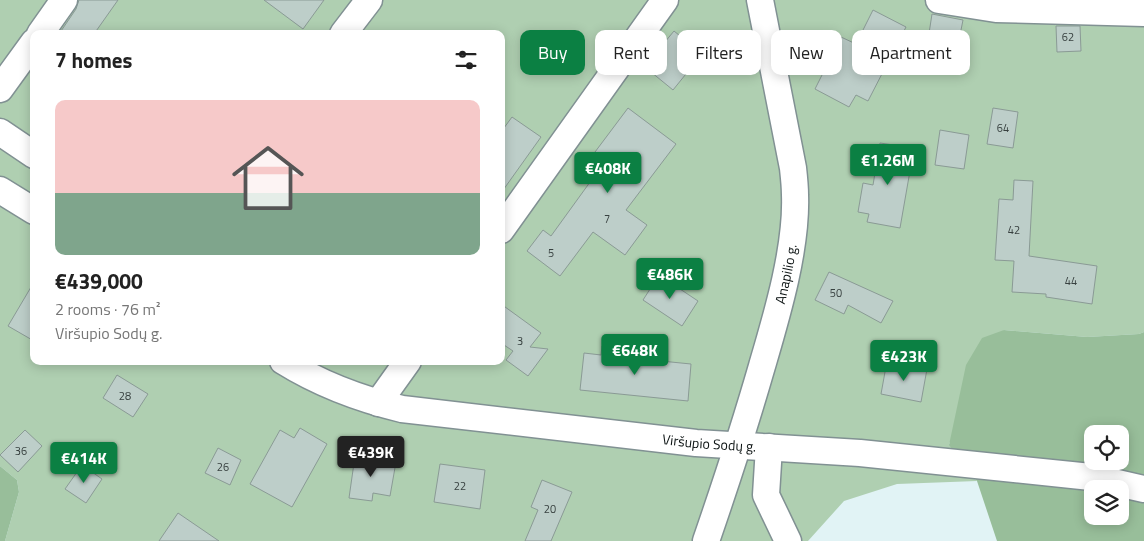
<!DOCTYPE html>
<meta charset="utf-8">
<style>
:root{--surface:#fff;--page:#f2f2f2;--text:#222;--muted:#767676;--line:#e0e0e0;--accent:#0b8043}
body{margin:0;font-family:"Titillium Web",sans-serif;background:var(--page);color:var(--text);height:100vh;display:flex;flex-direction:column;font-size:19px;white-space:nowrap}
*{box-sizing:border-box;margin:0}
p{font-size:16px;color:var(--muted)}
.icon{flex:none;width:28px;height:28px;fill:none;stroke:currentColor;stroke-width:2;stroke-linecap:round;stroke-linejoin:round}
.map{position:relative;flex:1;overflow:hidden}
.panel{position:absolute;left:30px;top:30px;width:475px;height:335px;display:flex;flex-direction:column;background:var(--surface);border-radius:10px;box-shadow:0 2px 12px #0003}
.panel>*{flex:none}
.guide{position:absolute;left:520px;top:30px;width:475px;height:45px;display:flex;gap:10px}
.tools{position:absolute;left:1084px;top:425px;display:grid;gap:10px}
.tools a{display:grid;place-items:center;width:45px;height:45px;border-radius:10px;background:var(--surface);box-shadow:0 2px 12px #0003;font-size:25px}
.price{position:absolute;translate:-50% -42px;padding:0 11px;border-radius:5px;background:var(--accent);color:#fff;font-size:16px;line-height:32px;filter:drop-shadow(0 1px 2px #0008)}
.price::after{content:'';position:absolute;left:50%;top:30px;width:15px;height:11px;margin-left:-8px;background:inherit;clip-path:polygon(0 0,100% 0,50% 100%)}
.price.current{background:#222;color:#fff}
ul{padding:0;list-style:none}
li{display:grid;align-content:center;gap:10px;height:265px;padding:0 25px}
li+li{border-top:1px solid var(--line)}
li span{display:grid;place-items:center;height:155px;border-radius:10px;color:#555}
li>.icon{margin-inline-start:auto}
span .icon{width:90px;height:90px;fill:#fffc;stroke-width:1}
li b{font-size:21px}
h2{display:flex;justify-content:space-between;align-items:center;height:60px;padding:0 25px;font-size:21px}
.pill{padding:0 18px;border-radius:10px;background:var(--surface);box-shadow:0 2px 12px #0003;font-size:18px;line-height:45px}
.pill.current{background:var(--accent);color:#fff}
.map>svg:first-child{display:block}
</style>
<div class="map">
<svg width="1144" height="541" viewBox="0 0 1144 541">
<rect width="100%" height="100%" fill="#e1f3f5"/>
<path fill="#afcfb1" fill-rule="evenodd" d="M0 0H1144V332L1139 334 1087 337 1004 330 949 444 977 481 897 484 844 501 808 541H5L19 492 17 480 0 466ZM34 34H501V361H34Z"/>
<g fill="#98be9a" fill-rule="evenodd">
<path d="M1004 330 1087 337 1139 334 1144 332V541H997L977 481 949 445 966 365 982 338ZM1092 434H1120V461H1092ZM1092 489H1120V516H1092Z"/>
<polygon points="0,466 17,480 19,492 5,541 0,541"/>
</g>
<g fill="#bdcec9" stroke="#8a9a95">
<polygon points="79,0 118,0 94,34 59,34 76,9"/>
<polygon points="264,0 324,0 303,29"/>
<polygon points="873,10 906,27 868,101 856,95 849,107 815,89 841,37 856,44"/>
<polygon points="932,14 963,20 958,45 928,40"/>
<polygon points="1056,26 1080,26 1081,51 1057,52"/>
<polygon points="674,31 691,45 683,55 694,64 673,90 651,72 662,59 655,54"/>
<polygon points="628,108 676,144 626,210 647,225 625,255 593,232 560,276 527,251 543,230 551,236 606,160 595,152"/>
<polygon points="993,108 1018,112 1013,148 987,144"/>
<polygon points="512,117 541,137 501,193 501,132"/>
<polygon points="940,130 969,135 964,169 935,165"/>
<polygon points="880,143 914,148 900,228 867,222 869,214 858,212 863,183 873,185"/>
<polygon points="1014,180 1033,181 1029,256 1097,266 1092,304 1046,297 1046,294 1012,292 1014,261 995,260 999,199 1013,200"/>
<polygon points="829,272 893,301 881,323 848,305 844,314 815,300"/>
<polygon points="659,275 698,301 682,326 643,300"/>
<polygon points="34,282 34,341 8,326"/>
<polygon points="501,304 541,333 530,347 548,349 528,376 506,360 513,351 501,343"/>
<polygon points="602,346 623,348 621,357 691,364 688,401 580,390 584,353 601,355"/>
<polygon points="887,361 927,369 921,402 881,394"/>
<polygon points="117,375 148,394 133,417 103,398"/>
<polygon points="300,428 327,444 292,507 250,484 280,430 294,438"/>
<polygon points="25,430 42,446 18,472 0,455"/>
<polygon points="218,448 241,460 230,485 205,473"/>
<polygon points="355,456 396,462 390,496 373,493 372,501 349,498"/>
<polygon points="440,464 485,470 480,509 434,502"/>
<polygon points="82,465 102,479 86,503 65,489"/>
<polygon points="542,480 572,492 551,541 525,541 538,510 531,507"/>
<polygon points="178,513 219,541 159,541"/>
</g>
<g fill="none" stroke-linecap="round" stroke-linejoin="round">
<g stroke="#819193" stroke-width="29">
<g id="street">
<polyline points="939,0 996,9 1144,13"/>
<polyline points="40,34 64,0"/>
<polyline points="343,34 369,0"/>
<polyline points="0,89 34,42"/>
<polyline points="0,132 34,155"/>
<polyline points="0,190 34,211"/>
<polyline points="501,230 665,0"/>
<path id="s1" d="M283 361C320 384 360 399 402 409L696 443 860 453 1091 477 1144 489"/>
<polyline points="378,403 408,361"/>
<polyline points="769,447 766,495 788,541"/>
<path id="s2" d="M706 541C726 483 745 425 762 366 777 315 797 248 795 195 795 186 794 177 793 168L760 0"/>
</g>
</g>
<use href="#street" stroke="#fff" stroke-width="26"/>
</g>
<g text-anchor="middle" stroke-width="4.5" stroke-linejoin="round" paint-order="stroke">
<g font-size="11" fill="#384140">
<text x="1068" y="41">62</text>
<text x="1003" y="132">64</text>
<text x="607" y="223">7</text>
<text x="1014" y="234">42</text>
<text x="551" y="257">5</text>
<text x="1071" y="285">44</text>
<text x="836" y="297">50</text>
<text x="520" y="345">3</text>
<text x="125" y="400">28</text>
<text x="21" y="455">36</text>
<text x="223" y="471">26</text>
<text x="460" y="490">22</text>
<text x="550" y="513">20</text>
</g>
<g font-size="14" fill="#0b1212" stroke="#fff">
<text dy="5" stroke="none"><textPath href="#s2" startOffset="279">Anapilio g.</textPath></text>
<text dy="5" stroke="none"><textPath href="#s1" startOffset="438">Viršupio Sodų g.</textPath></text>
</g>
</g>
</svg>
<div class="tools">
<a><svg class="icon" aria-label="locate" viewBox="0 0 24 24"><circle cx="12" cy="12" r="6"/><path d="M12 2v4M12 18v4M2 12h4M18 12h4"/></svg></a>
<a><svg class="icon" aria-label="layers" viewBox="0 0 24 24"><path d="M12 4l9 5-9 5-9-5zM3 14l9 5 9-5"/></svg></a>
</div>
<b class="price" style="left:888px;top:186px">€1.26M</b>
<b class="price" style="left:608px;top:194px">€408K</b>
<b class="price" style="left:670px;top:300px">€486K</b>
<b class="price" style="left:635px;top:376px">€648K</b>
<b class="price" style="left:904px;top:382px">€423K</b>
<b class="price current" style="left:371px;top:478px">€439K</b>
<b class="price" style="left:84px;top:484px">€414K</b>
<div class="guide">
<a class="pill current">Buy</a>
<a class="pill">Rent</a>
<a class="pill">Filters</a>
<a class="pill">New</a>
<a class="pill">Apartment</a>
</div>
<section class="panel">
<h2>7 homes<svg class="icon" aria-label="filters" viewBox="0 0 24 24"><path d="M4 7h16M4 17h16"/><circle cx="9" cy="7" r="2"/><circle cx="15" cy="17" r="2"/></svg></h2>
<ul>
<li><span style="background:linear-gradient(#f6c9c9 60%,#7fa58c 0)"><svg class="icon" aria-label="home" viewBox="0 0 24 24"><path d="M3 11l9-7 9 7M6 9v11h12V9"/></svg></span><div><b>€439,000</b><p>2 rooms · 76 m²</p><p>Viršupio Sodų g.</p></div></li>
</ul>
</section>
</div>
